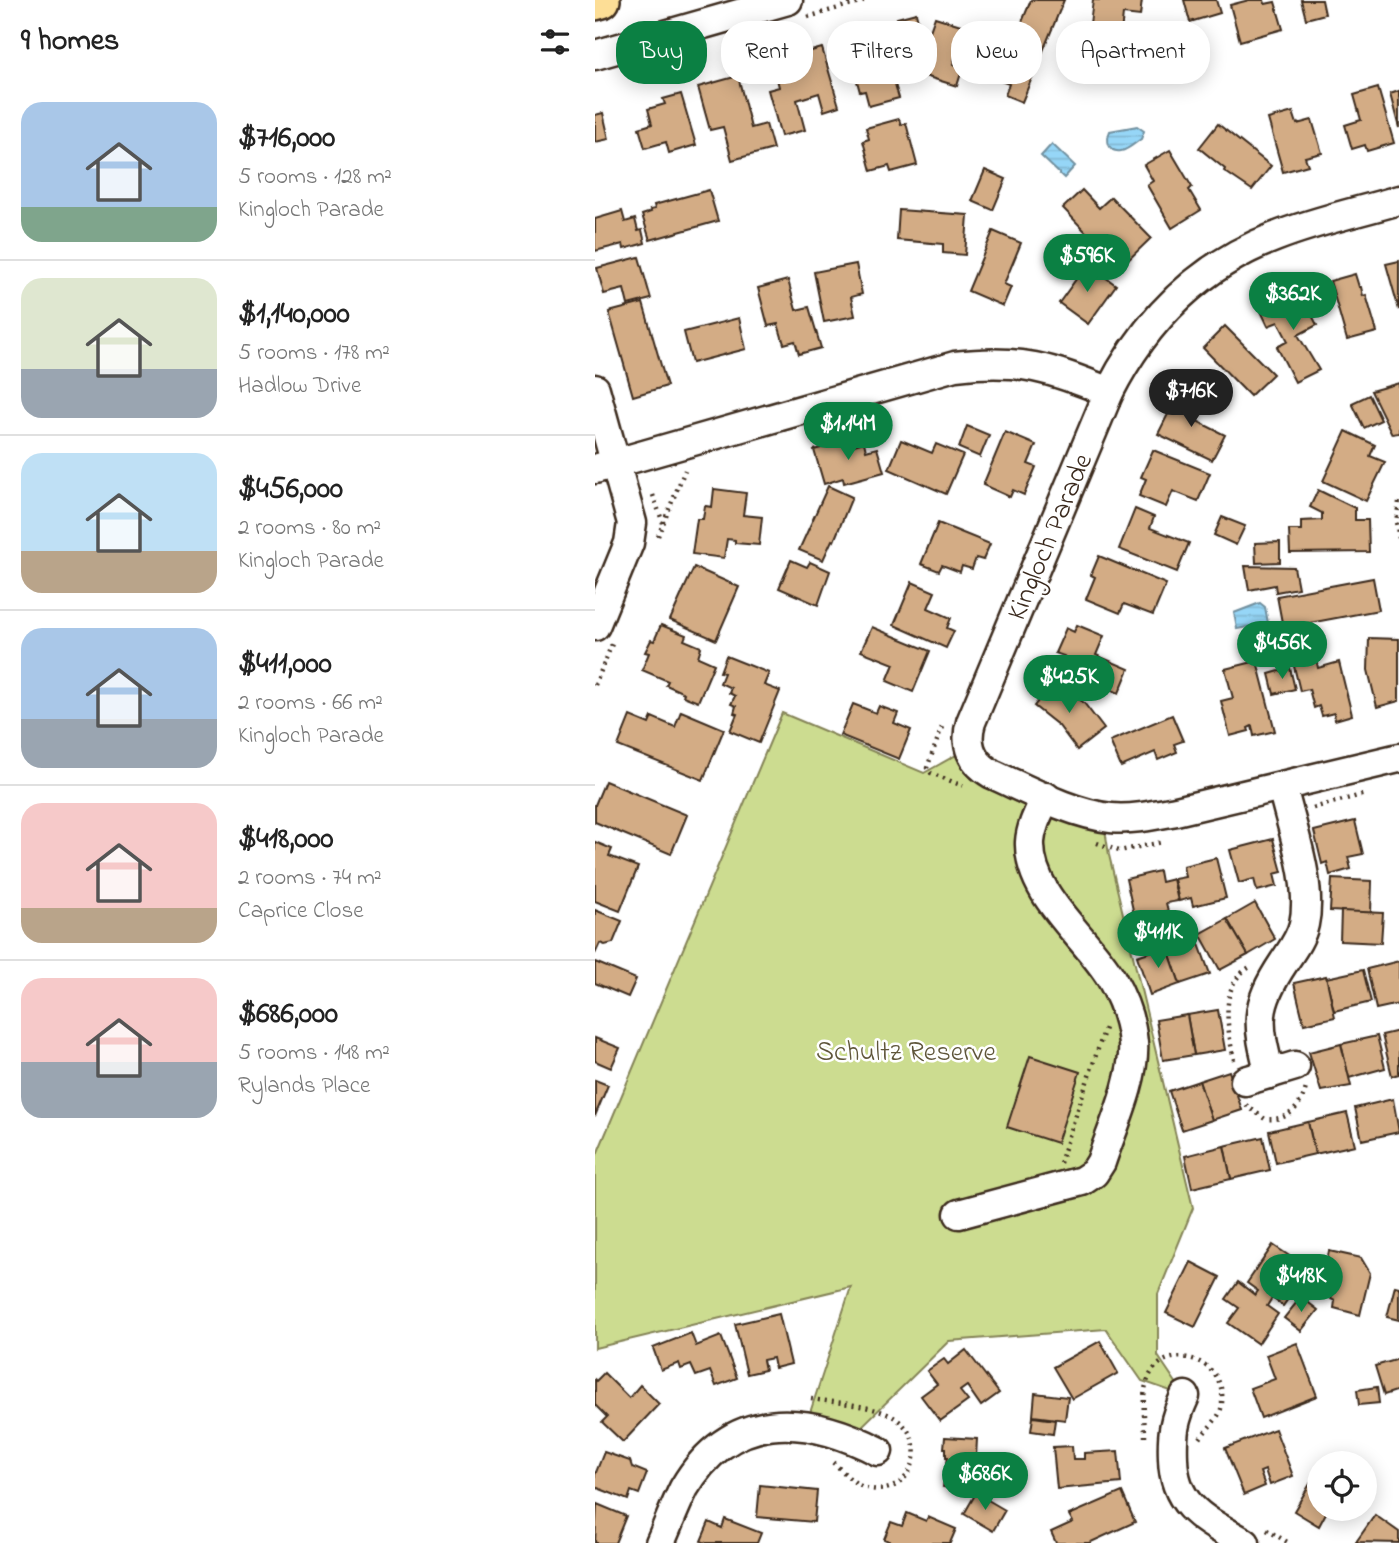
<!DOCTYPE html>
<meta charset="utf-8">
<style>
:root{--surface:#fff;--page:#f2f2f2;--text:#222;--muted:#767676;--line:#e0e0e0;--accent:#0b8043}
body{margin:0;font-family:"Indie Flower",sans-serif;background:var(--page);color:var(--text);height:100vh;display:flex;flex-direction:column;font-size:26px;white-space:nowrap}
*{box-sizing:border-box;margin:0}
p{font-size:23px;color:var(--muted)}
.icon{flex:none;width:38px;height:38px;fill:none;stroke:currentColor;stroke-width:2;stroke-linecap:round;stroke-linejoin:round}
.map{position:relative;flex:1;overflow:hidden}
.sheet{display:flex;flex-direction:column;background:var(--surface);width:595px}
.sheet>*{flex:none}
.hud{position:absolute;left:21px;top:21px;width:665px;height:63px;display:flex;gap:14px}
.controls{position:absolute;left:712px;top:1451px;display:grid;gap:14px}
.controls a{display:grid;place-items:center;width:70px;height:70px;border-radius:50%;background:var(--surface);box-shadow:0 4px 18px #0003;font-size:35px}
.price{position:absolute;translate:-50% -60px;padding:0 16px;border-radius:24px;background:var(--accent);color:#fff;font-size:23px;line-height:46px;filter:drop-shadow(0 2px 4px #0008)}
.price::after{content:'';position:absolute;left:50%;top:42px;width:21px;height:16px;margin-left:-10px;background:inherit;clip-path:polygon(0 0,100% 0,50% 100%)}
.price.current{background:#222;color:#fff}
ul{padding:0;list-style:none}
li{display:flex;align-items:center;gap:21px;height:175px;padding:0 21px}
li+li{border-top:2px solid var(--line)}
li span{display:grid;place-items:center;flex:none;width:196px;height:140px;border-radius:21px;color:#555}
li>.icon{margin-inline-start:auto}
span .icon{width:84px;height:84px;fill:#fffc;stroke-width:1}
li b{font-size:30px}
h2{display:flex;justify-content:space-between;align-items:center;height:84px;padding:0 21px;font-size:30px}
.tag{padding:0 24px;border-radius:28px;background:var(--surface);box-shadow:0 4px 18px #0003;font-size:24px;line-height:63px}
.tag.current{background:var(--accent);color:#fff}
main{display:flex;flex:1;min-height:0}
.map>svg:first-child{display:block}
</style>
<main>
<section class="sheet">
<h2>9 homes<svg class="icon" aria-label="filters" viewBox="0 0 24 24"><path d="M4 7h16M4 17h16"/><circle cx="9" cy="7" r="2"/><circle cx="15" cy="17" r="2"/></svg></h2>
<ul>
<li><span style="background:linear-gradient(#a9c7e8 75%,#7fa58c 0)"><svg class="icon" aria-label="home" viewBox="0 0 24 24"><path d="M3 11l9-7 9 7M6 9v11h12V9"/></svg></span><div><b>$716,000</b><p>5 rooms · 128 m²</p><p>Kingloch Parade</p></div></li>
<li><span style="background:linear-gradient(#dfe7d0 65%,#9aa5b1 0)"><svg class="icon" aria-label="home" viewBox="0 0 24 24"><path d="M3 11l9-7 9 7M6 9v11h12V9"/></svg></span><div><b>$1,140,000</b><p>5 rooms · 178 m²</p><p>Hadlow Drive</p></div></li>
<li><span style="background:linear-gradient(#bfe0f5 70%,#b9a48a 0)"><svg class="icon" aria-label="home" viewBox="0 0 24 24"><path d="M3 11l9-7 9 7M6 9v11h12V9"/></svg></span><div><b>$456,000</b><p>2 rooms · 80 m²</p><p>Kingloch Parade</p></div></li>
<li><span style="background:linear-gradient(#a9c7e8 65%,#9aa5b1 0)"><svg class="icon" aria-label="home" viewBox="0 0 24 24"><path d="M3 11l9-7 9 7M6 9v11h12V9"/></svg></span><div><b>$411,000</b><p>2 rooms · 66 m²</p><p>Kingloch Parade</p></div></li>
<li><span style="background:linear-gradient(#f6c9c9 75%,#b9a48a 0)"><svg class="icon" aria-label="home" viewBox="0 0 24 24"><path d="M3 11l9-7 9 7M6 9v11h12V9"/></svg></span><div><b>$418,000</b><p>2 rooms · 74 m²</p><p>Caprice Close</p></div></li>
<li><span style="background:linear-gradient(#f6c9c9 60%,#9aa5b1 0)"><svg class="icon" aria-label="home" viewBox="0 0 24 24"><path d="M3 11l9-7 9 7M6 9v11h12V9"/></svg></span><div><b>$686,000</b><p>5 rooms · 148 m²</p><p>Rylands Place</p></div></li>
</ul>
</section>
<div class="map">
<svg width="804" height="1543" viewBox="0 0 804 1543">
<defs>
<pattern id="water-rules" width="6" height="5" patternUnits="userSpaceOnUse" patternTransform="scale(1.75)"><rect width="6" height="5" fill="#96d6f7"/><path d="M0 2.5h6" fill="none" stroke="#82b8d3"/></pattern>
</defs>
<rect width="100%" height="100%" fill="#fff"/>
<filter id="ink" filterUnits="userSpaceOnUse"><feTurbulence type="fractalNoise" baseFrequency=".0143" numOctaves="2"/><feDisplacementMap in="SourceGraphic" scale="14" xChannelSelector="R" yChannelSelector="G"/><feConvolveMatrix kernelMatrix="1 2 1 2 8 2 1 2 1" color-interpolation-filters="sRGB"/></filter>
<g filter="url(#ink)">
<polygon fill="#ccdc90" stroke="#848357" stroke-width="2" points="187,713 329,773 374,748 508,817 514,855 598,1208 563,1294 563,1356 590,1396 547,1381 511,1329 354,1341 256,1437 211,1425 256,1287 0,1348 0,1159"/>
<g fill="url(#water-rules)" stroke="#7291a0" stroke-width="2">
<path d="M542 126 549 131 546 139C540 143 533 150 526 151 513 153 511 140 515 131Z"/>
<polygon points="457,144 480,166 469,178 446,156"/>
<polygon points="665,603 670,607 673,623 642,629 639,613"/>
</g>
<g fill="#d3ac85" stroke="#3b2a1e" stroke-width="2">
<polygon points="436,0 469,0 427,102 410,95 414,84 403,80"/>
<polygon points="498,0 547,0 545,16 528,14 525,43 493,40"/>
<polygon points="589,0 621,0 625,13 595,22"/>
<polygon points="654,0 669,0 670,4 680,2 688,29 645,41 635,5"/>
<polygon points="706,0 727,0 730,14 711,19"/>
<polygon points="321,13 326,31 321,32 326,52 312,56 302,18"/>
<polygon points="340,17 369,26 358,64 368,67 362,86 320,73"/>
<polygon points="277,26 280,36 297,31 304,57 293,60 304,98 274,106 270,91 265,92 253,48 266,45 264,30"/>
<polygon points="227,48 244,106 229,111 224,93 202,100 210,130 186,136 173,90 184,87 182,79 194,76 191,67 211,61 209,53"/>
<polygon points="143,76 156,128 171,124 178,149 137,160 128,127 115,130 103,87"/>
<polygon points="783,88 799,143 772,151 770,145 757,149 750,125 766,120 759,95"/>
<polygon points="804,91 804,128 795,94"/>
<polygon points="86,94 101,145 74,153 71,142 50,148 44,128 57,124 53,109 70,104 68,99"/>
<polygon points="698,112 702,124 717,120 727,153 710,157 713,165 688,172 673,119"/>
<polygon points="8,113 14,139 0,142 0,115"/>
<polygon points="304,119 306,125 311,123 322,165 296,172 294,166 276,171 268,141 274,139 271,128"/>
<polygon points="623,124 676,166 657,190 629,171 630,169 604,148"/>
<polygon points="575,150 597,187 594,190 606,210 577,228 552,185 558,181 549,165"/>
<polygon points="390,170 411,179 398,210 377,201"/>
<polygon points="114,190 123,221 55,240 47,215 56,212 55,210 60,209 59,205"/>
<polygon points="487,190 504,208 516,197 556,238 525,268 468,208"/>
<polygon points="304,210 373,215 370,255 348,253 348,244 302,240"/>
<polygon points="27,211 30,222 40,219 43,231 47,230 50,243 29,249 28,244 0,251 0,219"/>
<polygon points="398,231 426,243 409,284 416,287 408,306 373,291"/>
<polygon points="44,257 56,299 33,305 29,289 9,294 2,268"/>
<polygon points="804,261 804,310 791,264"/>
<polygon points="261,264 267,294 256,297 260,316 229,322 219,272"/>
<polygon points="492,264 521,285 493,324 464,303"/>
<polygon points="760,274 764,287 766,287 768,296 771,295 782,332 752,340 735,281"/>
<polygon points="193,280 201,310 214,307 226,348 204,354 200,341 189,344 183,324 173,326 163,288"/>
<polygon points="704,289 722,325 703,335 724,370 700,382 682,347 693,341 683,322 673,326 665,309"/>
<polygon points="48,303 72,386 38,396 14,312"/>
<polygon points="144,318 151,349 97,363 89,332"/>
<polygon points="630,326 678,374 655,396 608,348"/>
<polygon points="804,383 804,433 797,434 776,391"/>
<polygon points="583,394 609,407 602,421 630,435 617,460 563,434"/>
<polygon points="774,395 786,420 769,428 757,403"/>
<polygon points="372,426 394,435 385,457 364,448"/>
<polygon points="751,431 780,445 775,456 790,462 771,501 728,481"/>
<polygon points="410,432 441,445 433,464 441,467 429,495 418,490 415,497 388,485"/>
<polygon points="257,439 259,445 269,442 271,451 282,448 289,472 249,483 248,478 229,484 219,450"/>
<polygon points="306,440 337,453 341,444 368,455 351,494 294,469"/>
<polygon points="558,450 615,473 603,501 578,491 571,507 544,496 551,479 546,477"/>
<polygon points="233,486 257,497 239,541 237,540 228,560 204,550"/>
<polygon points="119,489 151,493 148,515 167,517 164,545 140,543 140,540 132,539 129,558 97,554 102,519 108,519 110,506 117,507"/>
<polygon points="723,490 760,508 760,520 773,520 774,552 695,553 694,530 706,530 706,521 727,520 727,513 715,507"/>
<polygon points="540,509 559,517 555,528 594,543 582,572 524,549"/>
<polygon points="627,517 650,526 641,545 619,535"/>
<polygon points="343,523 395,544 388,560 381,558 377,569 367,566 365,572 347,565 344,571 326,564"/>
<polygon points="685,542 685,562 661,563 660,543"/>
<polygon points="504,556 571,584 558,615 529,604 525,613 491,599 500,577 496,575"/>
<polygon points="196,560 212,567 215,562 235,571 223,605 184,588"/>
<polygon points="650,566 699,567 703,588 681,592 680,585 654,590"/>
<polygon points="99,567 144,587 121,640 75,620"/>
<polygon points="778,578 784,610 688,628 682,596"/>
<polygon points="317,582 340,592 333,608 356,618 352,628 359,631 351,648 299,625"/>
<polygon points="66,625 91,635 89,640 106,647 103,657 119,664 103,702 88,696 89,693 71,685 73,681 47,670 54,653 50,652 56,640 59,641"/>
<polygon points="482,625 509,636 501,655 534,669 524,693 464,668 469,656 460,653 471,628 479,632"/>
<polygon points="277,627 335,651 318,692 292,681 299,664 266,651"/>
<polygon points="774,638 804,639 804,701 782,707 773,670"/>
<polygon points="720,653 723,668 744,662 757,715 740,720 739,713 727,716 724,706 719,708 714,689 705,691 697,658"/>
<polygon points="131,656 174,673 169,685 185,691 164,743 135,731 142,714 139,713 141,706 136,704 140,696 134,693 136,688 125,683 129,673 125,672"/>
<polygon points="662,661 680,731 659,736 657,726 653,728 654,731 635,736 626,701 638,698 630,669"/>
<polygon points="695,668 700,689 679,694 674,674"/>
<polygon points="460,680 489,703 509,729 482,750 464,726 439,706"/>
<polygon points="258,704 281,713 284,706 303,713 299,723 316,730 304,759 245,735"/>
<polygon points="86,711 129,729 108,780 23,746 35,716 54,724 57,717 80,727"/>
<polygon points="577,715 588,741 579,744 582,752 563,760 560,752 526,767 515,741"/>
<polygon points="10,781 92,815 76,854 0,822 0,805"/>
<polygon points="760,821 768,854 753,857 756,869 735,875 732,862 727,864 719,831"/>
<polygon points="678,839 687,872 679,874 682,886 662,891 659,879 644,883 635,850"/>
<polygon points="0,842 17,849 14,856 43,867 25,911 0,901"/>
<polygon points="621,858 631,898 598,906 596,898 584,901 579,879 590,877 588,866"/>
<polygon points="564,871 566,882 578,879 583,901 571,903 573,911 540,919 531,879"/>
<polygon points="737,879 777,881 776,913 735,911"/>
<polygon points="660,903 680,939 653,955 632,919"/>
<polygon points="0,910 27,921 18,943 10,945 5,943 0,954"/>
<polygon points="746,911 788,913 786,943 745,941"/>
<polygon points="632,919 653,955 625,970 605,934"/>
<polygon points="601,936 615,974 585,984 572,946"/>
<polygon points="572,946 585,984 555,995 542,956"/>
<polygon points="804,961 804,1004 781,1009 772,969"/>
<polygon points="0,962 41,979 33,997 0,983"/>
<polygon points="768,970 776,1002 739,1011 731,978"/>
<polygon points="731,976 740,1017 709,1024 699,983"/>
<polygon points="623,1010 630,1050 599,1055 592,1015"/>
<polygon points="592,1015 599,1055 568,1060 561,1020"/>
<polygon points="804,1031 804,1074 797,1076 787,1035"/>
<polygon points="782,1036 790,1068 754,1078 746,1044"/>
<polygon points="0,1038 25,1048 16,1068 0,1061"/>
<polygon points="746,1044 756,1086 726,1091 714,1052"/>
<polygon points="435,1056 485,1072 462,1143 412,1127"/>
<polygon points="634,1071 647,1110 617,1120 604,1081"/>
<polygon points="0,1080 13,1085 0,1116"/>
<polygon points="604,1081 617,1120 587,1130 574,1091"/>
<polygon points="798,1099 804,1132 767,1140 760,1108"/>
<polygon points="752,1113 760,1145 720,1154 713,1122"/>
<polygon points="713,1122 720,1154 681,1163 674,1131"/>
<polygon points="668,1137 675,1170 636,1179 629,1146"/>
<polygon points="629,1146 636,1179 597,1188 590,1156"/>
<polygon points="678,1245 714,1269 688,1306 677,1298 672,1306 683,1314 663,1344 633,1323 644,1308 631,1299 643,1282 660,1295 663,1291 652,1283"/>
<polygon points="734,1251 766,1258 775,1273 765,1315 739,1308 740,1301 736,1299 740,1286 734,1284 737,1271 730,1270"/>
<polygon points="596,1262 625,1277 600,1327 571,1313"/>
<polygon points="800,1286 804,1287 804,1320 792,1317"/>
<polygon points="706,1297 723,1310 706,1331 689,1318"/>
<polygon points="184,1314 196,1364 180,1368 178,1358 168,1360 170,1370 152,1374 140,1324"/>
<polygon points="96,1333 101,1346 126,1336 142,1378 121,1386 115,1371 101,1376 96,1365 86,1369 84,1363 66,1370 58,1348"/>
<polygon points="505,1341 523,1373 477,1399 458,1367"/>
<polygon points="702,1343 722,1396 666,1418 655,1388 680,1379 671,1355"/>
<polygon points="371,1350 404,1393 386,1406 372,1386 365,1391 373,1401 345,1421 326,1396 342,1384 332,1371 349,1359 353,1364"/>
<polygon points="804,1359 804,1390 789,1395 780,1366"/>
<polygon points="9,1373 34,1398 45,1385 64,1404 28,1442 7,1422 12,1417 0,1405 0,1380 1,1381"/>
<polygon points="782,1387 784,1403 764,1405 762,1390"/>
<polygon points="440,1393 473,1397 470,1420 438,1416"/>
<polygon points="438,1417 460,1420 458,1434 436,1431"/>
<polygon points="680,1429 698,1476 675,1485 670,1470 665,1472 670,1486 649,1495 630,1448"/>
<polygon points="350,1437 382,1439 379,1494 365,1494 365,1490 348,1487 353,1457 351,1457 351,1448 349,1448"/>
<polygon points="477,1446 478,1459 489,1459 489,1453 523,1451 526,1483 462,1489 458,1447"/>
<polygon points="9,1452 35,1461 37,1467 52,1473 44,1494 36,1491 33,1500 0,1487 0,1475"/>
<polygon points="722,1472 724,1474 724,1508 743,1508 740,1515 732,1511 724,1526 699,1511"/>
<polygon points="165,1485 222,1491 219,1522 162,1517"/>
<polygon points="527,1492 540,1522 494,1543 461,1543 456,1532 478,1522 474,1515"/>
<polygon points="381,1493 410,1510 398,1531 369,1514"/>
<polygon points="2,1504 31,1516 20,1543 0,1543"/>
<polygon points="312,1513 331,1521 333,1517 361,1529 355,1543 298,1543 289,1539 296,1522 307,1526"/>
<polygon points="780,1515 804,1532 804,1543 761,1542"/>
<polygon points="130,1519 166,1533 162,1543 111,1543 106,1541 114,1522 127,1528"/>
</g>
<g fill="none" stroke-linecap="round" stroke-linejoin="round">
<g stroke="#3b2a1e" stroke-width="33">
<g id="minor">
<polyline points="0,55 193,0"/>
<path d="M804 200C763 212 720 221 680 237 604 266 550 321 514 392L376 722C369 745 377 763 397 774 433 790 477 814 516 818 537 820 560 815 581 811L804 758"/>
<polyline points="0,389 37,523 34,543 0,626"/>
<path d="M0 469 360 366C425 358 455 368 514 392"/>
<path d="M675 1074C662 1023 659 1007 689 962 697 950 706 938 709 924 718 884 696 826 687 786"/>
<polyline points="650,1081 700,1066"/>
<path d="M364 1214 487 1181 499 1173 506 1162C517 1129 541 1077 538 1043 536 1021 527 997 516 978 491 936 433 895 435 842 436 826 444 812 451 797"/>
<path d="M590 1396C579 1420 577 1432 578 1458 579 1508 611 1520 650 1543"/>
<path d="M65 1543C73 1525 80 1506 89 1488 136 1408 210 1414 283 1451"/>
</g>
</g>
<g stroke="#3b2a1e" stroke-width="40">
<polyline id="major" points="0,2 7,0"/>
</g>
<g stroke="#3b2a1e" stroke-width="4.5" stroke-dasharray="2 5" stroke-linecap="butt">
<polyline points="213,17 271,0"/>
<polyline points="58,495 68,523"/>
<polyline points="804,502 801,522 804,538"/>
<polyline points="63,536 90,470"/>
<polyline points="0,685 17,644"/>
<polyline points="347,727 332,768 336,773 368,786"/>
<polyline points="718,808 770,794"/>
<polyline points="502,843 524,851 568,842"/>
<path d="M639 1060C633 1030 622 983 657 966"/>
<path d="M651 1105 670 1119C692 1121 705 1109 711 1088"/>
<polyline points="465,1163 510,1028"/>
<path d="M216 1399C238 1402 283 1406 300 1418 342 1446 310 1507 264 1485 254 1479 245 1468 235 1460"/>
<path d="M550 1437C550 1419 546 1399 552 1382 566 1338 632 1357 627 1403 626 1419 612 1427 604 1440"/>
<polyline points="672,1530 694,1543"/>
</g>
<use href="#minor" stroke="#fff" stroke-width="28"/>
<use href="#major" stroke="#fdde96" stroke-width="35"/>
</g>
</g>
<g text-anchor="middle" stroke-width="5" stroke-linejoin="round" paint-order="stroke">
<g font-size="28" fill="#3b2a1e" stroke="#fff">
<text transform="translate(453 536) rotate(-67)" y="10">Kingloch Parade</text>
</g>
<g font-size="28" fill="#5f563a" stroke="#fff">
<text x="311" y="1060">Schultz Reserve</text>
</g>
</g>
</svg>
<div class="controls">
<a><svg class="icon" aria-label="locate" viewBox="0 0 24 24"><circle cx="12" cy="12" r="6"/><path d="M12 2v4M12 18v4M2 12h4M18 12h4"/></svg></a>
</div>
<b class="price" style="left:492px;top:294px">$596K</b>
<b class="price" style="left:698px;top:332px">$362K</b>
<b class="price current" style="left:596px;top:429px">$716K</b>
<b class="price" style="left:253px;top:462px">$1.14M</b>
<b class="price" style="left:687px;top:681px">$456K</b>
<b class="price" style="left:474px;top:715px">$425K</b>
<b class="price" style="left:563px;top:970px">$411K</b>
<b class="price" style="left:706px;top:1314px">$418K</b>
<b class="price" style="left:390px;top:1512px">$686K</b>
<div class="hud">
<a class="tag current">Buy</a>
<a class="tag">Rent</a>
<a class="tag">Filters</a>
<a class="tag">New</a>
<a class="tag">Apartment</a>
</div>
</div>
</main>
